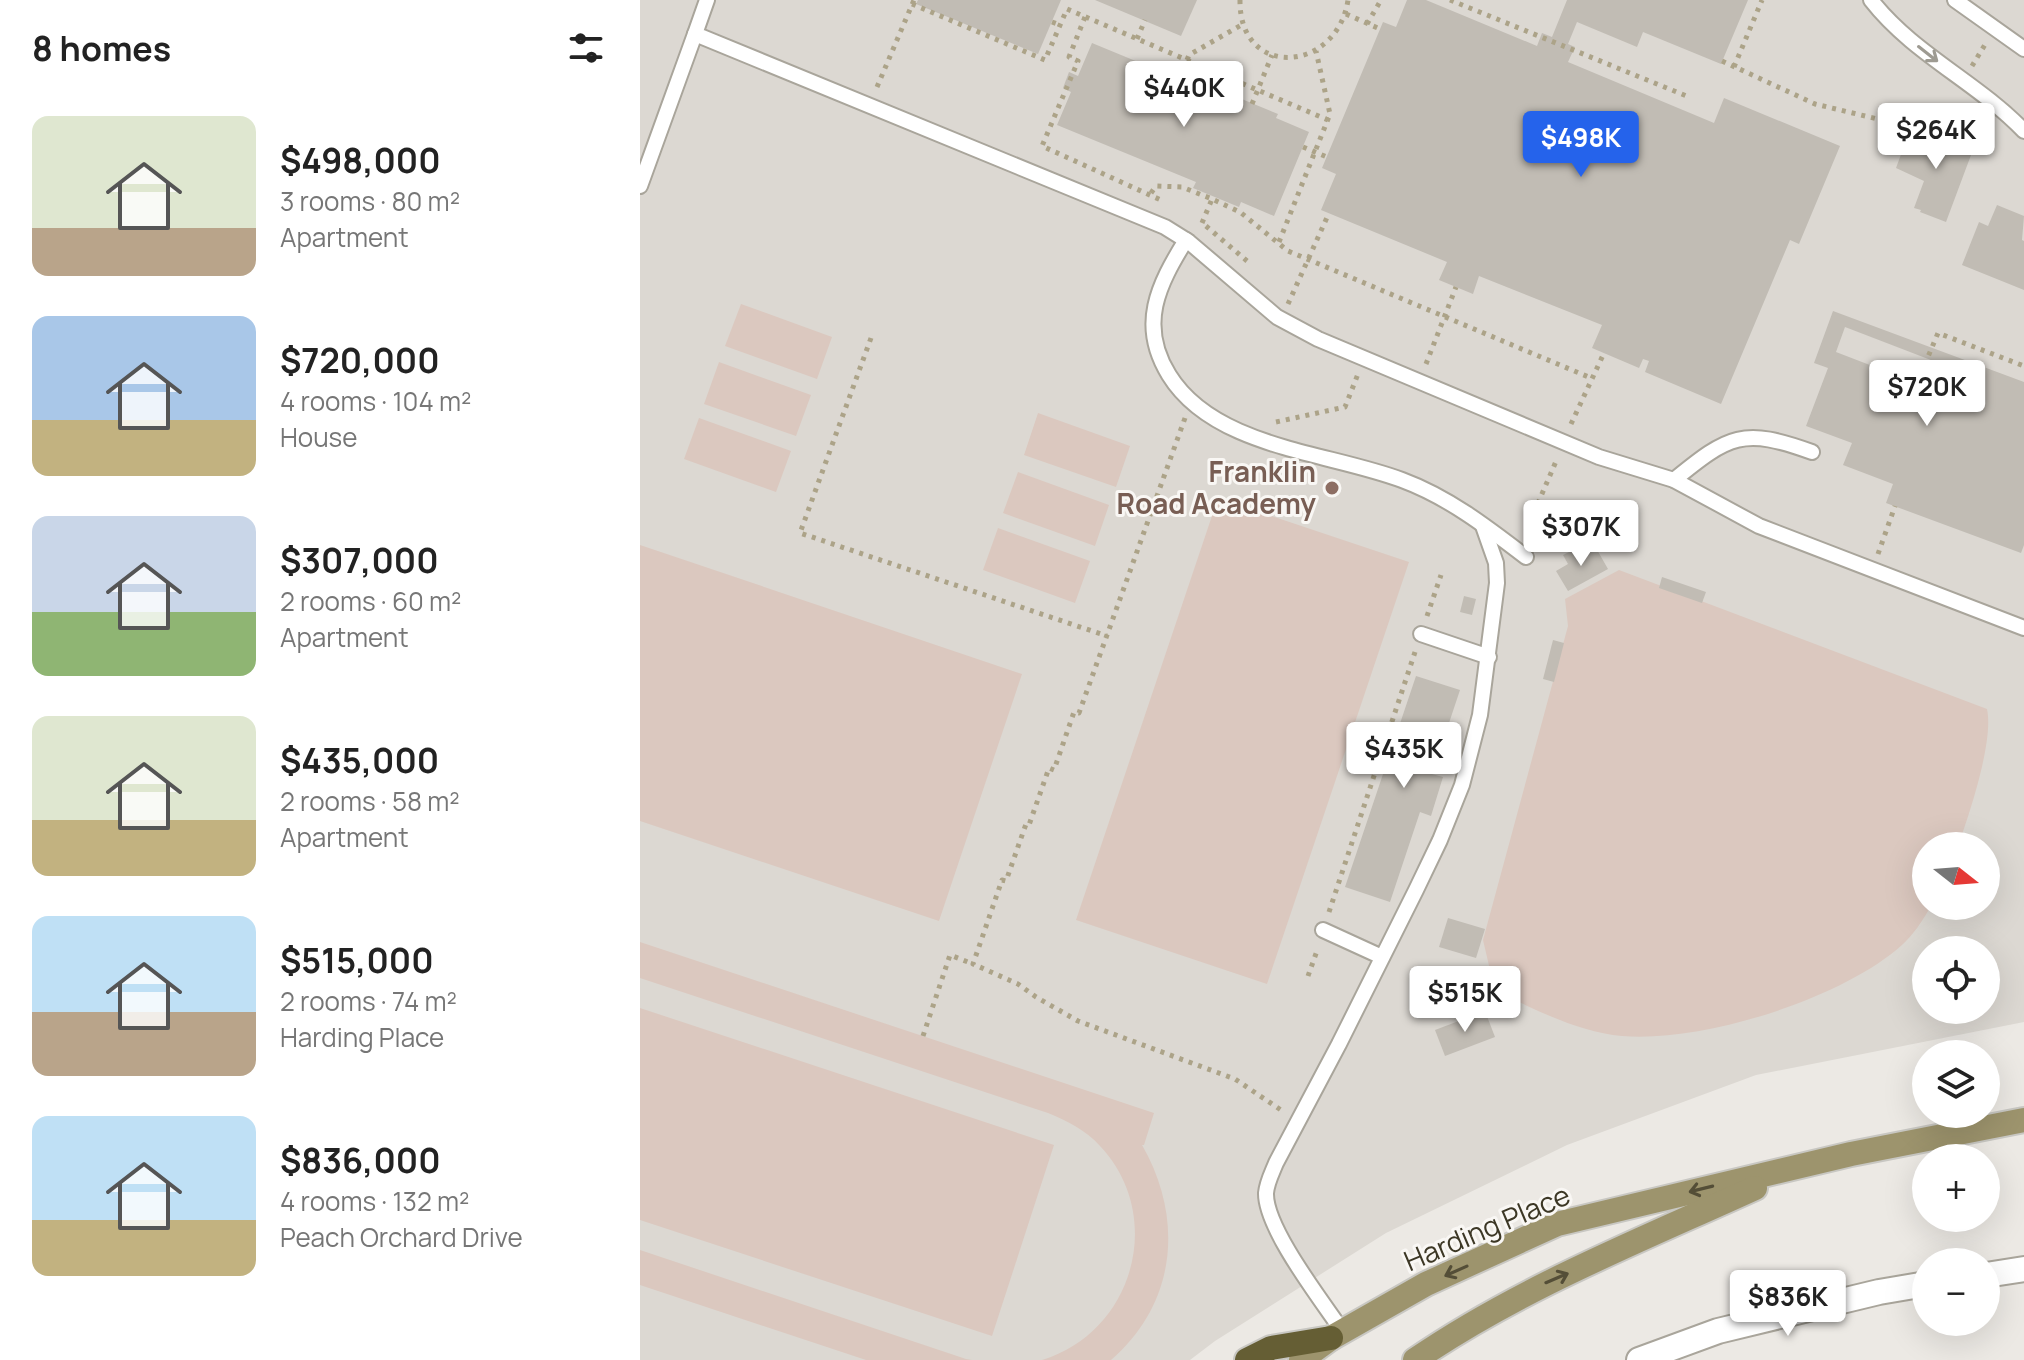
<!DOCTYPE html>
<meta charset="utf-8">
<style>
:root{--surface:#fff;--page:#f6f6f6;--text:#222;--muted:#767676;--accent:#2563eb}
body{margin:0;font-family:Manrope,sans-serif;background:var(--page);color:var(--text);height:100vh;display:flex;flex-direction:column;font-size:30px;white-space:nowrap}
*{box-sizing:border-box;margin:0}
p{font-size:26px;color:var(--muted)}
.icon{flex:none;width:44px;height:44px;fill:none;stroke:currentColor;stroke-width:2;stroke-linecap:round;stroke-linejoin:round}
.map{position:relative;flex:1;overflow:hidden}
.side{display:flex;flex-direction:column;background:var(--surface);width:640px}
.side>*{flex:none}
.needle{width:52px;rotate:107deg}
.tools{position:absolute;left:1272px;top:832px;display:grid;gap:16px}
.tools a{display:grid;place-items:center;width:88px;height:88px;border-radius:50%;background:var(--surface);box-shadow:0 8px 32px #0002;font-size:40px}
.price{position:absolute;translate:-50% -68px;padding:0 18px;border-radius:8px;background:#fff;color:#222;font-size:26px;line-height:52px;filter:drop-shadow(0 2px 4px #0008)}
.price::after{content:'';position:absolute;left:50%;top:48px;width:24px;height:18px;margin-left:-12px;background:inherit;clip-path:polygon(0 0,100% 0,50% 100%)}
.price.active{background:var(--accent);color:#fff}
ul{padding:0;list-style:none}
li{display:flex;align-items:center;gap:24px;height:200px;padding:0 32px}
li span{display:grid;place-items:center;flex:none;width:224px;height:160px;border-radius:16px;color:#555}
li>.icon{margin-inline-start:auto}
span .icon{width:96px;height:96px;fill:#fffc;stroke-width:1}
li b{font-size:34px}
h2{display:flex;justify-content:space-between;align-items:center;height:96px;padding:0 32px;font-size:34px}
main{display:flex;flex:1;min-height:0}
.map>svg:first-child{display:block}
</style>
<main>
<section class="side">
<h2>8 homes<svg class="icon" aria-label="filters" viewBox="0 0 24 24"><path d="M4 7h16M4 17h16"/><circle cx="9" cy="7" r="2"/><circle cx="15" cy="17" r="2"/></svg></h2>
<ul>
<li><span style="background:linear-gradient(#dfe7d0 70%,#b9a48a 0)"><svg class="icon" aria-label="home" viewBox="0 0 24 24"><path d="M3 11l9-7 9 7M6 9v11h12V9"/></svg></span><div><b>$498,000</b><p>3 rooms · 80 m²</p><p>Apartment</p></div></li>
<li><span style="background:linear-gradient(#a9c7e8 65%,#c2b280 0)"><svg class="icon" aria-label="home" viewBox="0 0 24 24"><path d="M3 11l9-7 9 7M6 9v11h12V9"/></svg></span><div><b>$720,000</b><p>4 rooms · 104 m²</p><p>House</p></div></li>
<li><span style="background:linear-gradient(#c9d6e8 60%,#8fb573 0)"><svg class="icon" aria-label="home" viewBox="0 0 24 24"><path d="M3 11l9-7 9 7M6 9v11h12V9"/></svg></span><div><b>$307,000</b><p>2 rooms · 60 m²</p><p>Apartment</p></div></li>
<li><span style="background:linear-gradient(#dfe7d0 65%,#c2b280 0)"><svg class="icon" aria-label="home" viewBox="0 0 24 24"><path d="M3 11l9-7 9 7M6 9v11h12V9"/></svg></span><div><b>$435,000</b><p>2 rooms · 58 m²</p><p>Apartment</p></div></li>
<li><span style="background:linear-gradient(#bfe0f5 60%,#b9a48a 0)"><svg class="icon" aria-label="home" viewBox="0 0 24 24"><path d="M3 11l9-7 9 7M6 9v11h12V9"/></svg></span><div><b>$515,000</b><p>2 rooms · 74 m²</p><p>Harding Place</p></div></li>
<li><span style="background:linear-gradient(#bfe0f5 65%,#c2b280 0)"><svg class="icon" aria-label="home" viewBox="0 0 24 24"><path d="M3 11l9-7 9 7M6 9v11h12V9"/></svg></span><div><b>$836,000</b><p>4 rooms · 132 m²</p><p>Peach Orchard Drive</p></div></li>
</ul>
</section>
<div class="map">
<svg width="1384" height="1360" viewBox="0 0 1384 1360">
<rect width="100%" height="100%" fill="#ece9e4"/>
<path fill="#dcd8d2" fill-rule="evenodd" d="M0 0H1384V1022L1116 1075 927 1145 746 1233 575 1341 550 1360H0ZM1286 846H1346V906H1286ZM1286 950H1346V1010H1286Z"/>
<g fill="#dbc8bf">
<polygon points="101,304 192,337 177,379 85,346"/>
<polygon points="79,362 171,395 156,436 64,404"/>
<polygon points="398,413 490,446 476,487 384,455"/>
<polygon points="59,418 151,451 136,492 44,459"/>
<polygon points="378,472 469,505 455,546 363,513"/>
<polygon points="578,498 769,562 627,984 436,920"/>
<polygon points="358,528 450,561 435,603 343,570"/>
<polygon points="0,545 382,674 299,921 0,821"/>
<path d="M979 570 1347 709C1354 741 1329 815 1318 846H1286V906H1291C1283 920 1274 934 1262 945 1202 999 1062 1043 982 1036 937 1032 895 1009 855 991L843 940 928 626 925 599Z"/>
<path d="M0 942 514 1113 504 1145H502C544 1218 537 1303 471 1360H402C494 1332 526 1216 460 1146 446 1130 427 1121 408 1113L0 978Z"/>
<polygon points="0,1008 414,1145 352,1336 0,1220"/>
<polygon points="0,1250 326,1359 332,1360 226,1360 0,1285"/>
</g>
<g fill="#c1bcb4" fill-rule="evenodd">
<polygon points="278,0 421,0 398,54 276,4"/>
<polygon points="455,0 557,0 541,36"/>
<polygon points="767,0 786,0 897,46 902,33 912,37 927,0 1108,0 1081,64 1003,32 997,47 937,22 928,44 935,47 928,62 1074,123 1084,98 1200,146 1159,244 1150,240 1081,404 1005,372 1009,361 1003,359 999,368 952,348 962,325 839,276 833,294 799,280 807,262 681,210 696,174 682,168 743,22 756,27"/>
<polygon points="452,43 590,100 592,95 638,114 636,118 669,132 634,216 601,202 599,207 553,188 556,182 417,125 431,92 423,88 429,72 438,76"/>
<polygon points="1285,130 1334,147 1306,222 1280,212 1281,210 1274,208 1284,181 1256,168 1267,138 1281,144"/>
<polygon points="1357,205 1384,216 1382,240 1384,241 1384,290 1322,265 1339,222 1348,226"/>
<path d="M1193 311 1384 382V545L1381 553 1246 503 1253 484 1203 465 1212 443 1166 426 1188 368 1174 363ZM1205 327 1296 362 1287 387 1196 352Z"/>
<polygon points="937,548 942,556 956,548 968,569 928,591 916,571 928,564 923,555"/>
<polygon points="1022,577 1066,592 1062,603 1019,588"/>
<polygon points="824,596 836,599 832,615 820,612"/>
<polygon points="913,640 924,643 914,682 903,679"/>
<polygon points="776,676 820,690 792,774 803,777 791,816 780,812 750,902 705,887"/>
<polygon points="808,918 845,929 836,958 799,947"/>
<polygon points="845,1011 855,1037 805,1056 795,1030"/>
</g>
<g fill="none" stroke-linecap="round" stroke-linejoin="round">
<g stroke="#a9a59b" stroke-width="18">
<g id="service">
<polyline points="67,0 55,34 525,227 549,242 637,317 678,339 959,457 1034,480 1119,526 1384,628"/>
<path d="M1231 0C1273 54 1337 82 1384 131"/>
<polyline points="1315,0 1384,49"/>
<polyline points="0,186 55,34"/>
<path d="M546 240C518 285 498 325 529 375 574 448 688 452 762 480 808 497 847 527 886 557"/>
<path d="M1034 480C1089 435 1103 427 1172 452"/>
<polyline points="781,634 849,657"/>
<polyline points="683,930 742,957"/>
<path d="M703 1332C682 1301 625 1228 626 1193 627 1182 632 1173 636 1163L699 1044 776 890 800 840 822 785 840 715 857 583 856 563 843 526"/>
</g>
</g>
<g stroke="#a9a59b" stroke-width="28">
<g id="minor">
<polyline points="1346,1275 1384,1269"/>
<polyline points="999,1360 1078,1331 1239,1292 1286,1284"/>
</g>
</g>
<g stroke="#c8c7c2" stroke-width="28">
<g id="primary">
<polyline points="661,1360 691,1338 786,1284 917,1224 1211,1154 1384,1120"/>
<path d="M775 1360C880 1288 999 1241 1115 1188"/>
</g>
</g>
<g stroke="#c8c7c2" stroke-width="28">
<polyline id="motorway" points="607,1360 631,1348 691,1338"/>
</g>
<g stroke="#aca388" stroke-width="5" stroke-dasharray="4 6" stroke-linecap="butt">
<path d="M600 0C599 80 697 73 708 0"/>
<polyline points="810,0 1049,97"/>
<polyline points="272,4 405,60 427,9 688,120"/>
<polyline points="706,14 740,29"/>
<polyline points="445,17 429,57 438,61 402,146 523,201"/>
<polyline points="412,22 420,25"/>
<polyline points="727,24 741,0"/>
<polyline points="497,39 505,20"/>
<polyline points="547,60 549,55 603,24"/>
<polyline points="1082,61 1175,104 1246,121 1283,137"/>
<polyline points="1332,66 1346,43"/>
<polyline points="1094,67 1122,0"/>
<polyline points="237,87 274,0"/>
<polyline points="612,104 632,55"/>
<polyline points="663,147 687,157"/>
<polyline points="511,193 516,186 542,187 572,199 600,212 648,251 951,378"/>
<polyline points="562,223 572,199"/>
<polyline points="566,226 607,261"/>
<polyline points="639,242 690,114 676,51"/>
<polyline points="648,304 689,213"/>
<polyline points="231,338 160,533 467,636"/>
<polyline points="786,364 816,287"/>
<polyline points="1277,383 1298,333 1384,366"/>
<polyline points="545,418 439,713 434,712 414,770 409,768 389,825 386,824 366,881 362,880 333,964 378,984 396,997 438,1021 595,1079 641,1110"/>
<polyline points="636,422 705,407 718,374"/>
<polyline points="931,424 964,353"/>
<polyline points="886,531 917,459"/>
<polyline points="1238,554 1255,506"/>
<polyline points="787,616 801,575"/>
<polyline points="689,912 775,652"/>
<polyline points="668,976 678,948"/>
<polyline points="283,1036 310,955 333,964"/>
</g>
<use href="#service" stroke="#fff" stroke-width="14"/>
<use href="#minor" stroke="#fff" stroke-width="24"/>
<use href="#primary" stroke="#9d946d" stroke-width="24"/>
<use href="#motorway" stroke="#655e34" stroke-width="24"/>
</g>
<defs><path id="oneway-shaft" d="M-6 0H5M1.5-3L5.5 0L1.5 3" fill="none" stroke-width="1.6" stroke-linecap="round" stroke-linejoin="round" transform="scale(2)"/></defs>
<use stroke="#9e9b92" href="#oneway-shaft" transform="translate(1288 54) rotate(38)"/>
<g stroke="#544e37">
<use href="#oneway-shaft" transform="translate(1061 1189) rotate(166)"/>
<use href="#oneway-shaft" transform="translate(816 1271) rotate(156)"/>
<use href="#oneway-shaft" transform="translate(917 1278) rotate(-23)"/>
</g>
<circle fill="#8d6e63" stroke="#f9f7f4" stroke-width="3" cx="692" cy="488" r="8"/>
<g text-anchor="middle" stroke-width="6" stroke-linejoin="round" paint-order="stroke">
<g font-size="28" font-weight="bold" fill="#785e54" stroke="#f9f7f4" text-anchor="end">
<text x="676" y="482">Franklin<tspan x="676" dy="32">Road Academy</tspan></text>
</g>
<g font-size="28" fill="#3c3725" stroke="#f9f7f4">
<text transform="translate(847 1228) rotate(-23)" y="10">Harding Place</text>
</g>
</g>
</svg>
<div class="tools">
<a><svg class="needle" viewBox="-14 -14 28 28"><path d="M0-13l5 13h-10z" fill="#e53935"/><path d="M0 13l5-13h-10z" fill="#767676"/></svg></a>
<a><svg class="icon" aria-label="locate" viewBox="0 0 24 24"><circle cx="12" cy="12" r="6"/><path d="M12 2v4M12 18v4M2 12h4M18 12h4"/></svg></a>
<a><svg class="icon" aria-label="layers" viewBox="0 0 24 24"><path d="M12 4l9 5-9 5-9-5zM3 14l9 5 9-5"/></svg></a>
<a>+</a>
<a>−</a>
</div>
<b class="price" style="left:544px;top:129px">$440K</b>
<b class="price" style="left:1296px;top:171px">$264K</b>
<b class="price active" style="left:941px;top:179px">$498K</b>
<b class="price" style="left:1287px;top:428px">$720K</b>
<b class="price" style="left:941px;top:568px">$307K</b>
<b class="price" style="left:764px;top:790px">$435K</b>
<b class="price" style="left:825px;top:1034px">$515K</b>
<b class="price" style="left:1148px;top:1338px">$836K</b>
</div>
</main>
